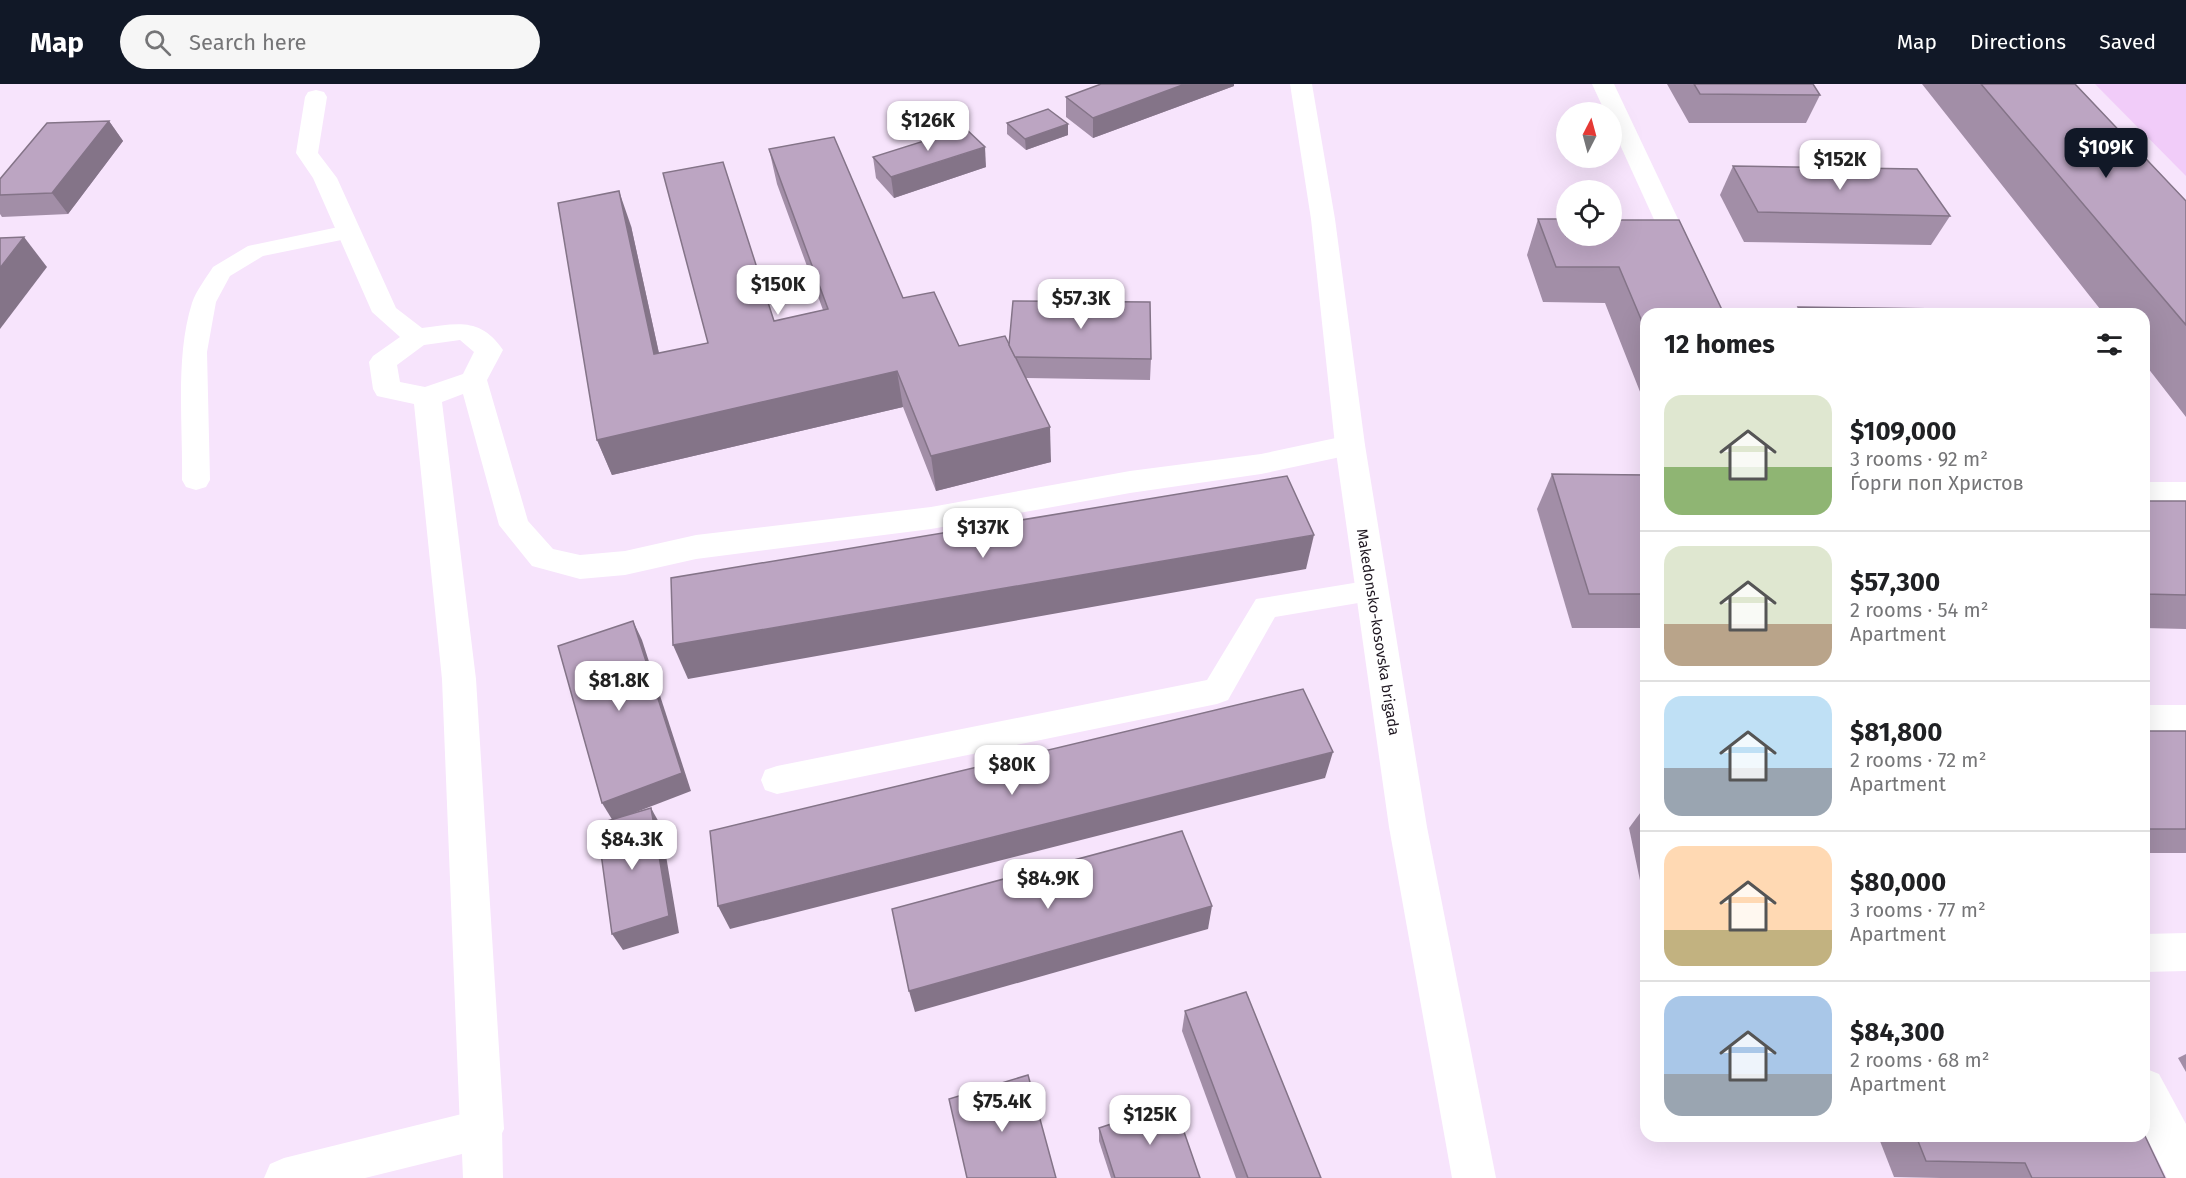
<!DOCTYPE html>
<meta charset="utf-8">
<style>
:root{--surface:#fff;--page:#f6f6f6;--text:#202124;--muted:#757577;--line:#e0e0e0;--accent:#111827}
body{margin:0;font-family:"Fira Sans",sans-serif;background:var(--page);color:var(--text);height:100vh;display:flex;flex-direction:column;font-size:22px;white-space:nowrap}
*{box-sizing:border-box;margin:0}
p{font-size:20px;color:var(--muted)}
.icon{flex:none;width:33px;height:33px;fill:none;stroke:currentColor;stroke-width:2;stroke-linecap:round;stroke-linejoin:round}
.map{position:relative;flex:1;overflow:hidden}
.panel{position:absolute;left:1640px;top:224px;width:510px;height:834px;display:flex;flex-direction:column;background:var(--surface);border-radius:18px;box-shadow:0 6px 24px #0002}
.panel>*{flex:none}
.needle{width:39px;rotate:6deg}
.buttons{position:absolute;left:1556px;top:18px;display:grid;gap:12px}
.buttons a{display:grid;place-items:center;width:66px;height:66px;border-radius:50%;background:var(--surface);box-shadow:0 6px 24px #0002;font-size:30px}
.price{position:absolute;translate:-50% -51px;padding:0 14px;border-radius:12px;background:#fff;color:#222;font-size:20px;line-height:39px;filter:drop-shadow(0 2px 3px #0008)}
.price::after{content:'';position:absolute;left:50%;top:36px;width:18px;height:14px;margin-left:-9px;background:inherit;clip-path:polygon(0 0,100% 0,50% 100%)}
.price.on{background:var(--accent);color:#fff}
ul{padding:0;list-style:none}
li{display:flex;align-items:center;gap:18px;height:150px;padding:0 24px}
li+li{border-top:2px solid var(--line)}
li span{display:grid;place-items:center;flex:none;width:168px;height:120px;border-radius:18px;color:#555}
li>.icon{margin-inline-start:auto}
span .icon{width:72px;height:72px;fill:#fffc;stroke-width:1}
li b{font-size:26px}
h2{display:flex;justify-content:space-between;align-items:center;height:72px;padding:0 24px;font-size:26px}
header{display:flex;align-items:center;gap:36px;box-sizing:border-box;height:84px;padding:0 30px;background:var(--accent);color:#fff}
header strong{font-size:28px}
nav{display:flex;gap:33px;margin-inline-start:auto;font-size:21px}
.search{width:420px;height:54px;background:var(--page);display:flex;align-items:center;gap:15px;box-sizing:border-box;padding:0 21px;border-radius:33px;color:var(--muted);font-size:22px}
.map>svg:first-child{display:block}
</style>
<header>
<strong>Map</strong>
<div class="search"><svg class="icon" aria-label="search" viewBox="0 0 24 24"><circle cx="10" cy="10" r="6"/><path d="M15 15l6 6"/></svg>Search here</div>
<nav><a>Map</a><a>Directions</a><a>Saved</a></nav>
</header>
<div class="map">
<svg width="2186" height="1094" viewBox="0 0 2186 1094">
<rect width="100%" height="100%" fill="#f7e4fc"/>
<polygon fill="#f1ccf9" points="2095,0 2186,0 2186,92"/>
<g fill="none" stroke-linecap="round" stroke-linejoin="round">
<g fill="#fff" fill-rule="evenodd">
<path d="M348 141 356 143 359 148 356 153 263 172 230 192 216 218 207 268 210 396 206 403 196 406 186 403 182 396C183 340 175 273 192 219 196 207 206 194 213 183L248 162Z"/>
<polygon points="1372,496 1382,499 1387,507 1382,515 1275,533 1228,616 1217,620 777,710 765,706 761,696 765,686 777,682 1207,596 1256,515"/>
<rect x="2144" y="621" width="42" height="26"/>
<polygon points="482,1025 496,1031 502,1045 503,1094 463,1094 462,1070 365,1094 264,1094 270,1080 284,1074"/>
</g>
<g fill="#fff" fill-rule="evenodd">
<polygon points="1592,0 1614,0 1723,230 1697,230 1611,41 1611,28 1605,28"/>
<path d="M316 6 324 8 327 13 318 69 337 94 396 224 422 244C456 240 480 232 503 266L487 296 528 437 553 465 580 471 625 467 696 451 931 423 1130 387 1261 370 1350 351 1360 354 1365 361 1360 368 1350 371 1261 390 1130 409 931 445 696 475 625 491 580 495 532 482 499 441 463 310 442 318 476 595 504 1045 497 1060 482 1067 467 1060 460 1045 442 595 414 320 377 312 373 305 369 278 373 272 400 253 372 228 313 94 296 69 305 13 308 8ZM460 256 474 268 463 290 425 303 400 298 397 281 424 261Z"/>
<rect x="2144" y="398" width="42" height="22"/>
<polygon points="2186,849 2186,887 2144,888 2144,850"/>
<polygon points="2144,984 2159,990 2186,1040 2186,1094 2167,1094 2144,1048"/>
</g>
<polygon fill="#fff" fill-rule="evenodd" points="1290,0 1312,0 1335,135 1365,361 1427,743 1496,1094 1452,1094 1389,743 1335,361 1311,135"/>
</g>
<g fill="#a28ea7">
<polygon points="1101,0 1234,0 1234,2 1093,54 1066,33 1066,13"/>
<polygon points="1667,0 1813,0 1820,11 1806,39 1689,39"/>
<polygon points="1922,0 2075,0 2186,117 2186,333 2144,279 2144,230 2104,230"/>
<polygon points="109,37 123,57 68,130 2,133 0,130 0,95"/>
<polygon points="1007,39 1068,51 1026,66 1007,50"/>
<polygon points="769,65 903,214 959,262 1009,261 1151,275 1150,296 1026,294 1051,378 936,407 903,323 612,391 597,356 631,142 659,269 708,259 774,237 823,226 777,100"/>
<polygon points="873,73 986,83 894,114 876,94"/>
<polygon points="1733,82 1950,132 1931,161 1744,158 1720,111"/>
<polygon points="1538,135 1611,152 1646,230 1646,323 1605,219 1543,218 1527,171"/>
<polygon points="1798,223 2019,230 1795,230"/>
<polygon points="1552,390 1646,391 1646,544 1572,544 1537,425"/>
<polygon points="2144,417 2186,417 2186,545 2144,544"/>
<rect x="2144" y="647" width="42" height="122"/>
<polygon points="1646,721 1646,825 1629,744"/>
<polygon points="1185,927 1321,1094 1236,1094 1182,947"/>
<polygon points="2186,970 2186,988 2178,974"/>
<polygon points="1099,1044 1200,1094 1111,1094 1099,1057"/>
<polygon points="1878,1052 2144,1052 2165,1094 1941,1094 1894,1093"/>
</g>
<g fill="#847488">
<polygon points="1185,0 1234,0 1234,2 1093,54 1093,34"/>
<polygon points="109,37 123,57 68,130 52,109"/>
<polygon points="1068,40 1068,51 1026,66 1025,55"/>
<polygon points="985,63 986,83 894,114 891,93"/>
<polygon points="619,107 631,142 667,306 654,270"/>
<polygon points="24,153 47,183 0,245 0,184"/>
<polygon points="897,287 903,323 612,391 597,356"/>
<polygon points="1050,343 1051,378 936,407 931,372"/>
<polygon points="1314,451 1306,485 688,595 673,561"/>
<polygon points="633,537 642,556 691,707 613,737 602,719"/>
<polygon points="1333,668 1325,694 730,845 718,822"/>
<polygon points="651,724 661,742 679,849 623,866 612,850"/>
<polygon points="1212,822 1208,845 915,928 909,907"/>
</g>
<g fill="#bca5c2" stroke="#847488" stroke-width="1.5">
<polygon points="1101,0 1185,0 1093,34 1066,13"/>
<polygon points="1694,0 1813,0 1820,11 1700,10"/>
<polygon points="1981,0 2075,0 2186,117 2186,241"/>
<polygon points="1048,25 1068,40 1025,55 1007,39"/>
<polygon points="109,37 52,109 0,111 0,95 47,39"/>
<polygon points="965,44 985,63 891,93 873,73"/>
<polygon points="834,53 903,214 934,208 959,262 1005,252 1050,343 931,372 897,287 597,356 558,119 619,107 654,270 708,259 663,89 723,78 774,237 828,225 769,65"/>
<polygon points="1733,82 1917,85 1950,132 1758,128"/>
<polygon points="1538,135 1566,135 1566,152 1611,152 1611,136 1679,136 1724,230 1646,230 1646,247 1619,183 1556,183"/>
<polygon points="24,153 0,184 0,154"/>
<polygon points="1013,217 1150,218 1151,275 1015,273 1009,261"/>
<polygon points="1798,223 2017,226 2019,230 1802,230"/>
<polygon points="1552,390 1646,391 1646,510 1589,510"/>
<polygon points="1287,392 1314,451 673,561 671,494"/>
<polygon points="2144,417 2186,417 2186,511 2144,510"/>
<polygon points="633,537 682,689 602,719 558,562"/>
<polygon points="1303,605 1333,668 718,822 710,747"/>
<rect x="2144" y="647" width="42" height="98"/>
<polygon points="651,724 669,832 612,850 597,740"/>
<polygon points="1182,747 1212,822 909,907 892,825"/>
<polygon points="1246,908 1321,1094 1248,1094 1185,927"/>
<polygon points="1028,991 1056,1094 967,1094 949,1015"/>
<polygon points="1174,1019 1200,1094 1115,1094 1099,1044"/>
<polygon points="2144,1050 2165,1094 2032,1094 2025,1079 1926,1077 1916,1052 2144,1052"/>
</g>
<g text-anchor="middle" stroke-width="6" stroke-linejoin="round" paint-order="stroke">
<g font-size="15" fill="#1f1721" stroke="#fff">
<text transform="translate(1378 548) rotate(81)" y="5">Makedonsko-kosovska brigada</text>
</g>
</g>
</svg>
<div class="buttons">
<a><svg class="needle" viewBox="-14 -14 28 28"><path d="M0-13l5 13h-10z" fill="#e53935"/><path d="M0 13l5-13h-10z" fill="#757577"/></svg></a>
<a><svg class="icon" aria-label="locate" viewBox="0 0 24 24"><circle cx="12" cy="12" r="6"/><path d="M12 2v4M12 18v4M2 12h4M18 12h4"/></svg></a>
</div>
<b class="price" style="left:928px;top:68px">$126K</b>
<b class="price on" style="left:2106px;top:95px">$109K</b>
<b class="price" style="left:1840px;top:107px">$152K</b>
<b class="price" style="left:778px;top:232px">$150K</b>
<b class="price" style="left:1081px;top:246px">$57.3K</b>
<b class="price" style="left:983px;top:475px">$137K</b>
<b class="price" style="left:619px;top:628px">$81.8K</b>
<b class="price" style="left:1012px;top:712px">$80K</b>
<b class="price" style="left:632px;top:787px">$84.3K</b>
<b class="price" style="left:1048px;top:826px">$84.9K</b>
<b class="price" style="left:1002px;top:1049px">$75.4K</b>
<b class="price" style="left:1150px;top:1062px">$125K</b>
<section class="panel">
<h2>12 homes<svg class="icon" aria-label="filters" viewBox="0 0 24 24"><path d="M4 7h16M4 17h16"/><circle cx="9" cy="7" r="2"/><circle cx="15" cy="17" r="2"/></svg></h2>
<ul>
<li><span style="background:linear-gradient(#dfe7d0 60%,#8fb573 0)"><svg class="icon" aria-label="home" viewBox="0 0 24 24"><path d="M3 11l9-7 9 7M6 9v11h12V9"/></svg></span><div><b>$109,000</b><p>3 rooms · 92 m²</p><p>Ѓорги поп Христов</p></div></li>
<li><span style="background:linear-gradient(#dfe7d0 65%,#b9a48a 0)"><svg class="icon" aria-label="home" viewBox="0 0 24 24"><path d="M3 11l9-7 9 7M6 9v11h12V9"/></svg></span><div><b>$57,300</b><p>2 rooms · 54 m²</p><p>Apartment</p></div></li>
<li><span style="background:linear-gradient(#bfe0f5 60%,#9aa5b1 0)"><svg class="icon" aria-label="home" viewBox="0 0 24 24"><path d="M3 11l9-7 9 7M6 9v11h12V9"/></svg></span><div><b>$81,800</b><p>2 rooms · 72 m²</p><p>Apartment</p></div></li>
<li><span style="background:linear-gradient(#ffd9b3 70%,#c2b280 0)"><svg class="icon" aria-label="home" viewBox="0 0 24 24"><path d="M3 11l9-7 9 7M6 9v11h12V9"/></svg></span><div><b>$80,000</b><p>3 rooms · 77 m²</p><p>Apartment</p></div></li>
<li><span style="background:linear-gradient(#a9c7e8 65%,#9aa5b1 0)"><svg class="icon" aria-label="home" viewBox="0 0 24 24"><path d="M3 11l9-7 9 7M6 9v11h12V9"/></svg></span><div><b>$84,300</b><p>2 rooms · 68 m²</p><p>Apartment</p></div></li>
</ul>
</section>
</div>
